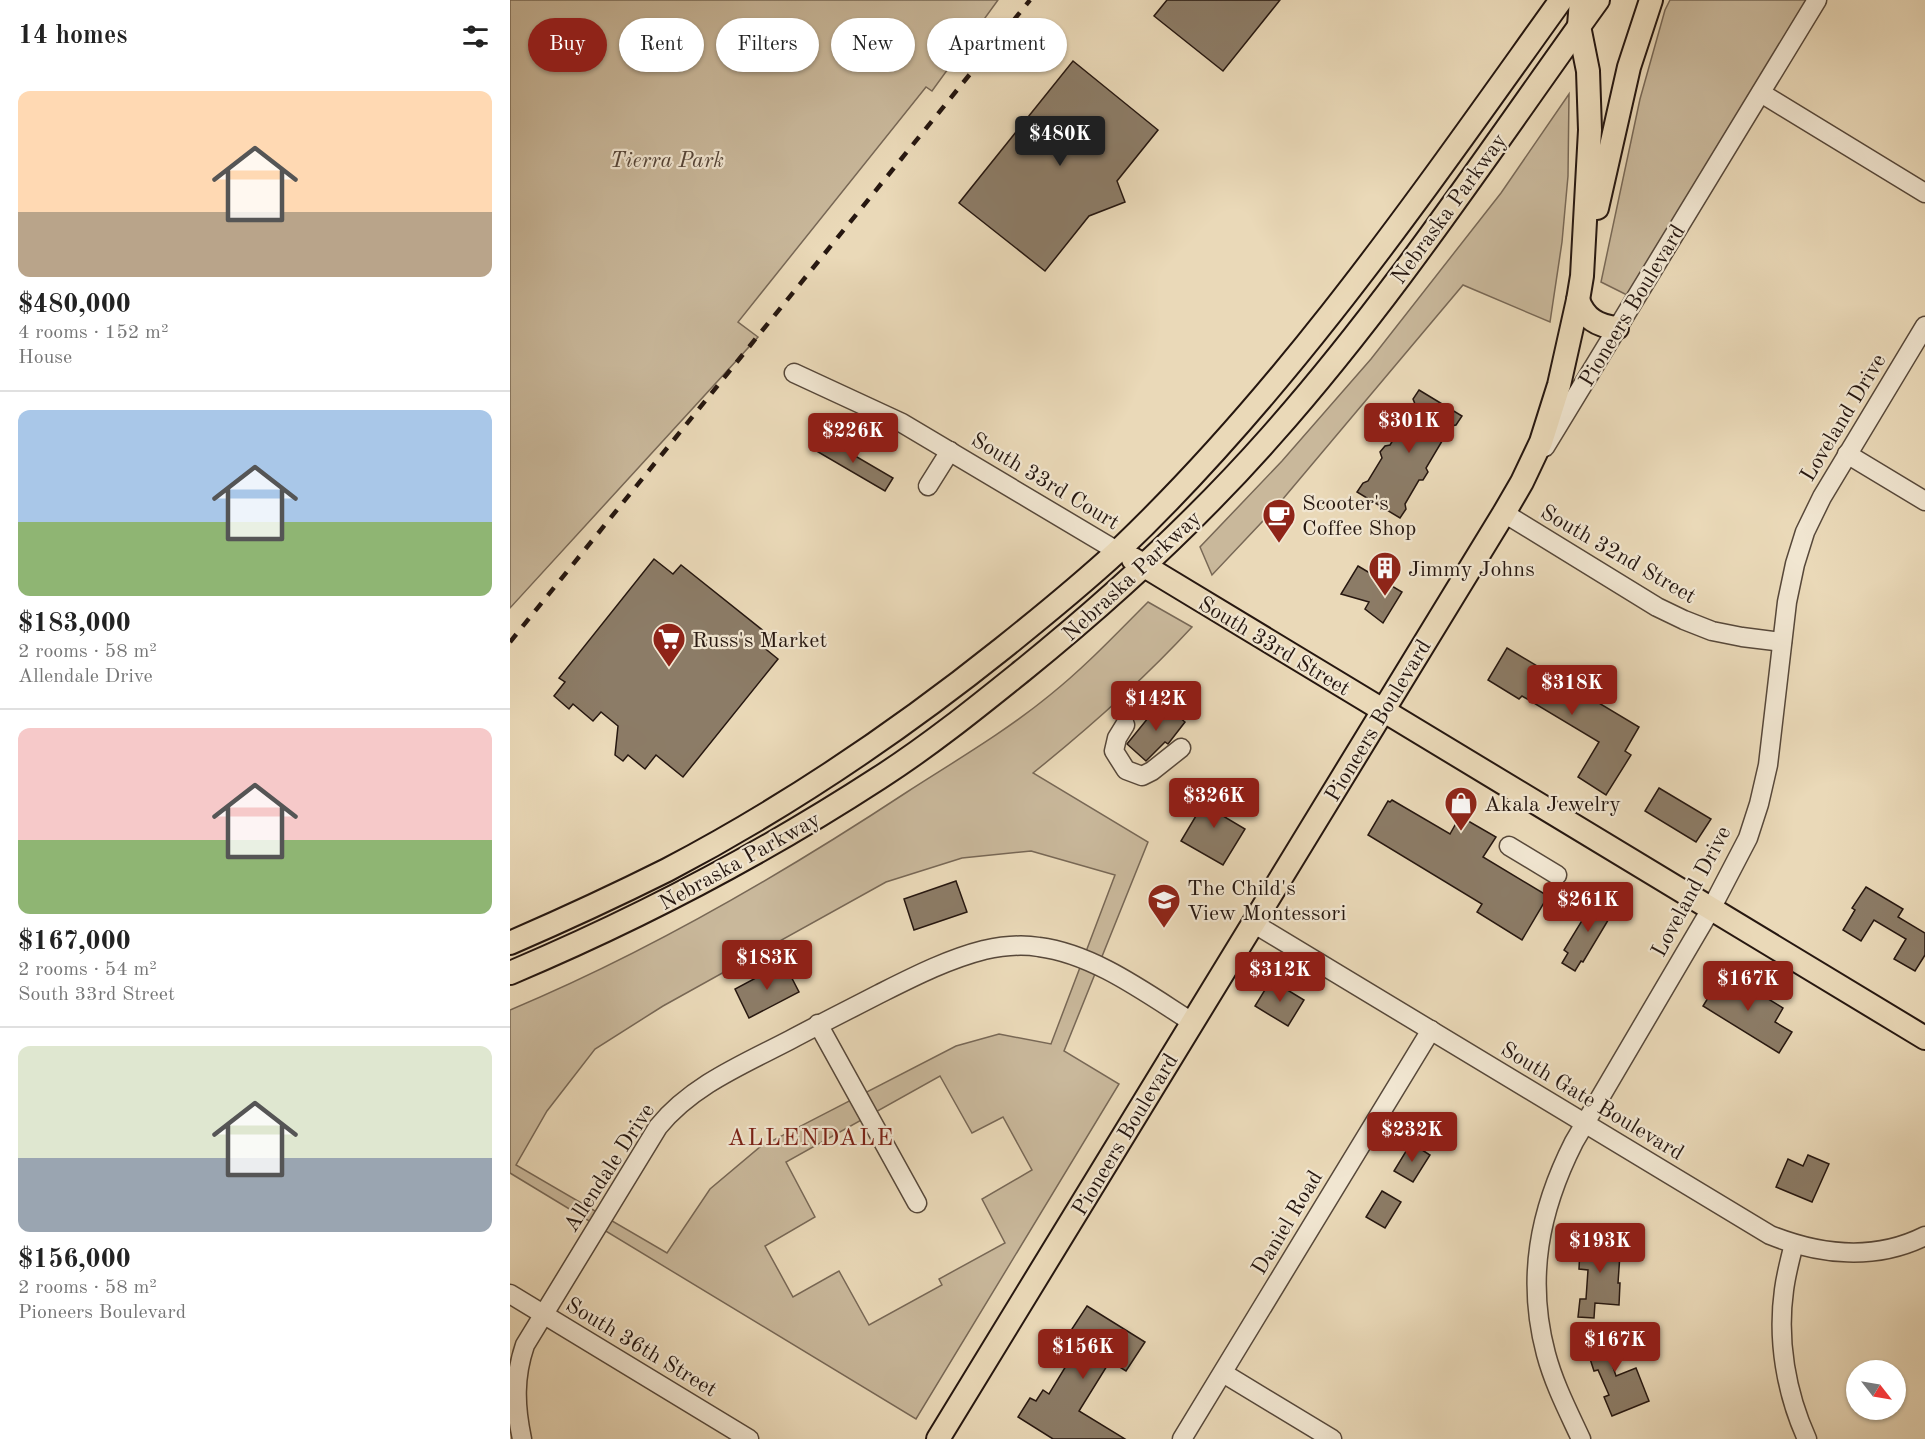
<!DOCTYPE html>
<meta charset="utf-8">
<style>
:root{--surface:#fff;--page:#f2f2f2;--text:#222;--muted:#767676;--line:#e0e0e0;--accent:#8f2418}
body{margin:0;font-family:"Old Standard TT",serif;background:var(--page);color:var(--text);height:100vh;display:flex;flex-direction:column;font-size:22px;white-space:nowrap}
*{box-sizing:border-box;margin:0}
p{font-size:20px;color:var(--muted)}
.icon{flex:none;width:33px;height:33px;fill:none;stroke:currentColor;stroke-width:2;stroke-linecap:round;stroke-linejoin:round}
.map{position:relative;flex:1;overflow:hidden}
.sheet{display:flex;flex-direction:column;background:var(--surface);width:510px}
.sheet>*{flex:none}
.guide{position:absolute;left:18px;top:18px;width:570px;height:54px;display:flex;gap:12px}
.needle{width:39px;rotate:121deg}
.tools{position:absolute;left:1336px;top:1360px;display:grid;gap:12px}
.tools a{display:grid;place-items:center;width:60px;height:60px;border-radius:50%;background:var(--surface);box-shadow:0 2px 4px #0004;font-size:30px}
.price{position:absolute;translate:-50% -51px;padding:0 14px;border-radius:6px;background:var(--accent);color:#fff;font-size:20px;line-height:39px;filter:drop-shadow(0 2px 3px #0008)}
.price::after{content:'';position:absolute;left:50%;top:36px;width:18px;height:14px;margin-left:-9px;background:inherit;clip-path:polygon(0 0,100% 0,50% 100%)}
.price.current{background:#222;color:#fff}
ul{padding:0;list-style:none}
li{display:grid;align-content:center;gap:12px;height:318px;padding:0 18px}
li+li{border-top:2px solid var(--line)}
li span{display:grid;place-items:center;height:186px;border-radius:12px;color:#555}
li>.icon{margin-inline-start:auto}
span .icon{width:108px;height:108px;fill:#fffc;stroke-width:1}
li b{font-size:26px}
h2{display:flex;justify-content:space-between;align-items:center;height:72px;padding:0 18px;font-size:26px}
.chip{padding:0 21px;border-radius:27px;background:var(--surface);box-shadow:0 2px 4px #0004;font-size:21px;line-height:54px}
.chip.current{background:var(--accent);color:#fff}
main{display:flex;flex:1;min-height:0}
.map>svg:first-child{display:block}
</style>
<main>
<section class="sheet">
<h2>14 homes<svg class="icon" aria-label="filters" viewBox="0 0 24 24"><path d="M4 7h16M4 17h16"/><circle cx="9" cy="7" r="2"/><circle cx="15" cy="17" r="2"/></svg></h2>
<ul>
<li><span style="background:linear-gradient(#ffd9b3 65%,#b9a48a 0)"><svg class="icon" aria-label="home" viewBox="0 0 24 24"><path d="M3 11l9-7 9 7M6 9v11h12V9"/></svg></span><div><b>$480,000</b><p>4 rooms · 152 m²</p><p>House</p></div></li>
<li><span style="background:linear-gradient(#a9c7e8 60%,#8fb573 0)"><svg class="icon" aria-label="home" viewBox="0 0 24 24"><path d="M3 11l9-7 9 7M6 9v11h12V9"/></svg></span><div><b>$183,000</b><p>2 rooms · 58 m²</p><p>Allendale Drive</p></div></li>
<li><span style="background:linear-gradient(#f6c9c9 60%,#8fb573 0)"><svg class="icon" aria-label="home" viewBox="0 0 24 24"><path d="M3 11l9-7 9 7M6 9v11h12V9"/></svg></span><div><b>$167,000</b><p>2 rooms · 54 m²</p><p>South 33rd Street</p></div></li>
<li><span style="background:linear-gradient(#dfe7d0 60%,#9aa5b1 0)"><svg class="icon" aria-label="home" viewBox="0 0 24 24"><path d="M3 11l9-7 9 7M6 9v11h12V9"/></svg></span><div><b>$156,000</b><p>2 rooms · 58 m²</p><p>Pioneers Boulevard</p></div></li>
</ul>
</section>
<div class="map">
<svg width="1415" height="1439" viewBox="0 0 1415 1439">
<rect width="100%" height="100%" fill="#ead9b8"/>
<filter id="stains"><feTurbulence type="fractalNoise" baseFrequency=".00333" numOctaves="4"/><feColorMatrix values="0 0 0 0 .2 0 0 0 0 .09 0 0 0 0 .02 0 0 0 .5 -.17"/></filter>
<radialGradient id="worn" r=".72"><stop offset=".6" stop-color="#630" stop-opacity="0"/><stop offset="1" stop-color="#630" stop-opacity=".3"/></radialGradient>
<g fill="#c9b89b" stroke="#786856" stroke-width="1.5" fill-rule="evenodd">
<polygon points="0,0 488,0 422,91 416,87 228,322 248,337 0,608"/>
<polygon points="1160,0 1307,0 1125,299 1091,282 1130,99 1155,10"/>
<polygon points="1059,94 1058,176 1052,242 1040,322 953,285 767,506 702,575 690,547 772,461 861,359 991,193"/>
<path d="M638 602 682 627C633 680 579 728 523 773L638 842 554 1051 609 1084 406 1419 0 1173V1010C139 952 271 875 397 792 445 761 495 732 540 695 575 667 606 634 638 602ZM521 851 605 875 541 1044 489 1034 446 1046 250 1147 200 1189 157 1253 6 1165 37 1111 85 1049 153 1006 376 882 452 858ZM430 1076 462 1133 493 1117 522 1170 472 1199 495 1243 429 1279 432 1285 359 1325 329 1271 283 1297 255 1246 305 1217 276 1162Z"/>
</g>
<g fill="#8c7c67" stroke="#261710" stroke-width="1.5">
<polygon points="657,0 770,0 713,71 644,16"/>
<polygon points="563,61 648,130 607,181 615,202 579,216 535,271 449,203"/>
<polygon points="909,390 952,416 946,425 941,426 916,468 918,472 913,480 909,480 895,504 896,509 890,518 847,492 853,483 858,481 872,458 870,452 875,446 880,445 905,404 903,399"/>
<polygon points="311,436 383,478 375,491 303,449"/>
<polygon points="144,559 163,574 171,565 260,636 252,646 268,659 173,777 146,755 135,769 118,755 113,761 105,755 108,726 91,712 83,721 63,704 59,709 44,696 55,682 49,678"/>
<polygon points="848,566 892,592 873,623 855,609 859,602 831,594"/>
<polygon points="997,648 1129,727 1115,751 1121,755 1096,795 1068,777 1089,742 1012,696 1009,699 978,680"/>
<polygon points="651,702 675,722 658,744 655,742 636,761 617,744"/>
<polygon points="1149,788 1201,819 1186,842 1135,811"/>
<polygon points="702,789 722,801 713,816 735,829 713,865 671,841"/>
<polygon points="882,800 940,834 949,818 952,819 953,818 986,837 973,857 1038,896 1012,940 967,912 972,904 858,835 878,801 880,802"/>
<polygon points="446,881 457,912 404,930 394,899"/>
<polygon points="1356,887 1393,909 1388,917 1415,933 1415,955 1405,971 1384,959 1396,939 1364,920 1351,941 1333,930 1345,910 1342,908"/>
<polygon points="1087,896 1106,907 1073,962 1071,961 1065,971 1052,963 1058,953 1054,950"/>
<polygon points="274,963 289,992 239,1018 225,989"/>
<polygon points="1214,972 1273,1008 1265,1022 1282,1032 1269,1053 1193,1006"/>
<polygon points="761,980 794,1000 778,1026 745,1006"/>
<polygon points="901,1143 920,1155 903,1182 884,1171"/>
<polygon points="1298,1155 1319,1164 1302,1202 1266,1187 1278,1159 1293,1166"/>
<polygon points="872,1191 891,1202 875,1228 856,1217"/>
<polygon points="1074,1238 1111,1240 1108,1283 1110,1283 1109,1305 1085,1303 1084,1318 1068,1317 1070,1299 1076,1299 1078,1270 1069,1269 1070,1248 1073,1248"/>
<polygon points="577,1306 635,1342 616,1371 600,1361 569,1411 615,1439 543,1439 508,1417 520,1398 526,1401 533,1390 539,1394 570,1343 558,1335"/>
<polygon points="1106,1327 1113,1347 1098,1352 1106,1376 1126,1368 1139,1401 1102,1416 1094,1397 1099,1395 1088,1370 1084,1371 1073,1337"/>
</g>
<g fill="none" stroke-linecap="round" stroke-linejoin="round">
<g stroke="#57483a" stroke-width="21">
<g id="minor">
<polyline points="1251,93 1415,193"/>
<polyline points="284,373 392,423 607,551"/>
<polyline points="1035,447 1307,0"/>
<polyline points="1337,454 1415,501"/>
<polyline points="418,486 440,451"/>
<polyline points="994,513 1147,607 1174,620 1202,631 1232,637 1272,642"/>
<polyline points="615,725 607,738 604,751 616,770 632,776 642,771 671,748"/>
<polyline points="999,846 1047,875"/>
<path d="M743 923 1260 1235C1310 1255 1365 1261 1415 1236"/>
<polyline points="308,1024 407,1203"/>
<path d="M1284 1244C1280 1259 1276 1275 1274 1290 1267 1340 1276 1393 1297 1439"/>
<polyline points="0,1294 239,1439"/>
<polyline points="713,1373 822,1439"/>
<path d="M12 1439C5 1406 4 1377 15 1345L148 1127C182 1085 234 1064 280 1040 310 1024 340 1009 369 994 403 977 438 959 474 950 492 946 511 944 529 947 584 954 636 993 682 1022"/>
<polyline points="672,1439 921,1030"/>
<path d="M1071 1439C1058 1411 1044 1384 1036 1354 1016 1279 1029 1211 1064 1142L1201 909 1238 838 1249 804 1258 765 1277 602 1285 564 1295 532 1312 497 1415 326"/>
</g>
</g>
<g stroke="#261710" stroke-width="26">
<g id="major">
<polyline points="1087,208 1119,67 1141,0"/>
<path d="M1068 300C1075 319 1088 326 1107 328"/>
<polyline points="623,559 1415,1038"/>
<path d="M0 943C53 920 105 896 157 870 277 807 388 732 493 648 533 616 572 584 609 550 780 387 914 191 1051 0"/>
<path d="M0 973C128 919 252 854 369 778 419 746 466 708 512 671 601 599 685 522 761 436 882 300 982 147 1088 0"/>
<polyline points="428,1439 994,513 1012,482 1031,442 1049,385 1068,300 1072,276 1080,130 1078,71 1069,26 1071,0"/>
</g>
</g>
<use href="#minor" stroke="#f1e6d1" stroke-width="18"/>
<use href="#major" stroke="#ead9b8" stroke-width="22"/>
<polyline stroke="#261710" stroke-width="4.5" stroke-dasharray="10 10" stroke-linecap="butt" points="0,642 520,0"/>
</g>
<defs>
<g id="cafe-pin" transform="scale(1.725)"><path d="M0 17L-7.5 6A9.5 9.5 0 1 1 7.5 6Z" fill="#8f2418" stroke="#f1e6d1"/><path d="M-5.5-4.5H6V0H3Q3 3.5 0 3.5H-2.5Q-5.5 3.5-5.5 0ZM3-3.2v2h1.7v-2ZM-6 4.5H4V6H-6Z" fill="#fff"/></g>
<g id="building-pin" transform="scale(1.725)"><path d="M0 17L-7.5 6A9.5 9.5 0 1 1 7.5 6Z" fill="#8f2418" stroke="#f1e6d1"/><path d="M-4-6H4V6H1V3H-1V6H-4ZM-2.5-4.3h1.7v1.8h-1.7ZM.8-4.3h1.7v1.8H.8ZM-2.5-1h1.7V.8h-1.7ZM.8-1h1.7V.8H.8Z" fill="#fff"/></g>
<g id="supermarket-pin" transform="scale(1.725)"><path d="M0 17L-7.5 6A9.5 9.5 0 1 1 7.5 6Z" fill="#8f2418" stroke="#f1e6d1"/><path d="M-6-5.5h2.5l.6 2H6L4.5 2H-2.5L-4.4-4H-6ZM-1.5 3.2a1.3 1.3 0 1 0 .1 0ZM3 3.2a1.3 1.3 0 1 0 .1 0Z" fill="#fff"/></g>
<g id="shop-pin" transform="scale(1.725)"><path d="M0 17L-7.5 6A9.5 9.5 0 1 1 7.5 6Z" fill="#8f2418" stroke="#f1e6d1"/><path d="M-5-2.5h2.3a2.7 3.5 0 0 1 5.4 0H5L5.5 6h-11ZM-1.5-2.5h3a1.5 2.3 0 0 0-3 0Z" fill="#fff"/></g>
<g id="school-pin" transform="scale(1.725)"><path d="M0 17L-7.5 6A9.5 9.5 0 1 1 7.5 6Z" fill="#8f2418" stroke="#f1e6d1"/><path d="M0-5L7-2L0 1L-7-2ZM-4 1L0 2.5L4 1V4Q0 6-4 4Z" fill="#fff"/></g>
</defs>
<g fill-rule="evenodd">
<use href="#cafe-pin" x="769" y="515"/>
<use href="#building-pin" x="875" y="568"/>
<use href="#supermarket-pin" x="159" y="639"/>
<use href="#shop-pin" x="951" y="803"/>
<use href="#school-pin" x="654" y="900"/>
</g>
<g text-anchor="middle" stroke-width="4.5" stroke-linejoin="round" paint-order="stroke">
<g font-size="22" font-style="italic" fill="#57473a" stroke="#f1e6d1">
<text x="157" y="167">Tierra Park</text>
</g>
<g font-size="22" fill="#261710" stroke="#f1e6d1">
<text transform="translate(938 208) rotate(-54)" y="8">Nebraska Parkway</text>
<text transform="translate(1121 305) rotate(-59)" y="8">Pioneers Boulevard</text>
<text transform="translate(1332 417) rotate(-59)" y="8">Loveland Drive</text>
<text transform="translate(536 480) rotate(31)" y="8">South 33rd Court</text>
<text transform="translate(1109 553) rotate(30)" y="8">South 32nd Street</text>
<text transform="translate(621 575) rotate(-43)" y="8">Nebraska Parkway</text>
<text transform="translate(765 645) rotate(31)" y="8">South 33rd Street</text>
<text transform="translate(867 720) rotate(-59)" y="8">Pioneers Boulevard</text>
<text transform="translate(229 860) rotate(-29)" y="8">Nebraska Parkway</text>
<text transform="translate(1180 891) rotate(-62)" y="8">Loveland Drive</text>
<text transform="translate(1083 1100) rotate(31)" y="8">South Gate Boulevard</text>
<text transform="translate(614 1134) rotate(-59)" y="8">Pioneers Boulevard</text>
<text transform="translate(98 1167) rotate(-57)" y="8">Allendale Drive</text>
<text transform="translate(776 1222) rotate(-59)" y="8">Daniel Road</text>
<text transform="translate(132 1346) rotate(31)" y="8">South 36th Street</text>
</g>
<g font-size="22" fill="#261710" stroke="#f1e6d1" text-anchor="start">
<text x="792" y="510">Scooter's<tspan x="792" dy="25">Coffee Shop</tspan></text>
<text x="898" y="576">Jimmy Johns</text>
<text x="182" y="647">Russ's Market</text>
<text x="974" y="811">Akala Jewelry</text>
<text x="677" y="895">The Child's<tspan x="677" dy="25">View Montessori</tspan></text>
</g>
<g font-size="24" letter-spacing="1.5" fill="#7a1f14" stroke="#f1e6d1">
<text x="301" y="1145">ALLENDALE</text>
</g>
</g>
<rect width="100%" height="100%" filter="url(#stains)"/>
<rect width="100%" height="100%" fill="url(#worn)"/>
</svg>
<div class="tools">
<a><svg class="needle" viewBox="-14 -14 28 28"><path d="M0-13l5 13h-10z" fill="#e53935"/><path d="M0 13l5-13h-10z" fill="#767676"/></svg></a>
</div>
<b class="price current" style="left:550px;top:167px">$480K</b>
<b class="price" style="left:899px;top:454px">$301K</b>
<b class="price" style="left:343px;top:464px">$226K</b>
<b class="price" style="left:1062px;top:716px">$318K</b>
<b class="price" style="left:646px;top:732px">$142K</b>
<b class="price" style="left:704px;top:829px">$326K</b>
<b class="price" style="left:1078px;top:933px">$261K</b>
<b class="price" style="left:257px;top:991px">$183K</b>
<b class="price" style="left:770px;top:1003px">$312K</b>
<b class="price" style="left:1238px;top:1012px">$167K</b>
<b class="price" style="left:902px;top:1163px">$232K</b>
<b class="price" style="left:1090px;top:1274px">$193K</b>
<b class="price" style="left:1105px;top:1373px">$167K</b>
<b class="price" style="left:573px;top:1380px">$156K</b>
<div class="guide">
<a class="chip current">Buy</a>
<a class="chip">Rent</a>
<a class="chip">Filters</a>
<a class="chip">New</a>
<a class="chip">Apartment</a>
</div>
</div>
</main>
